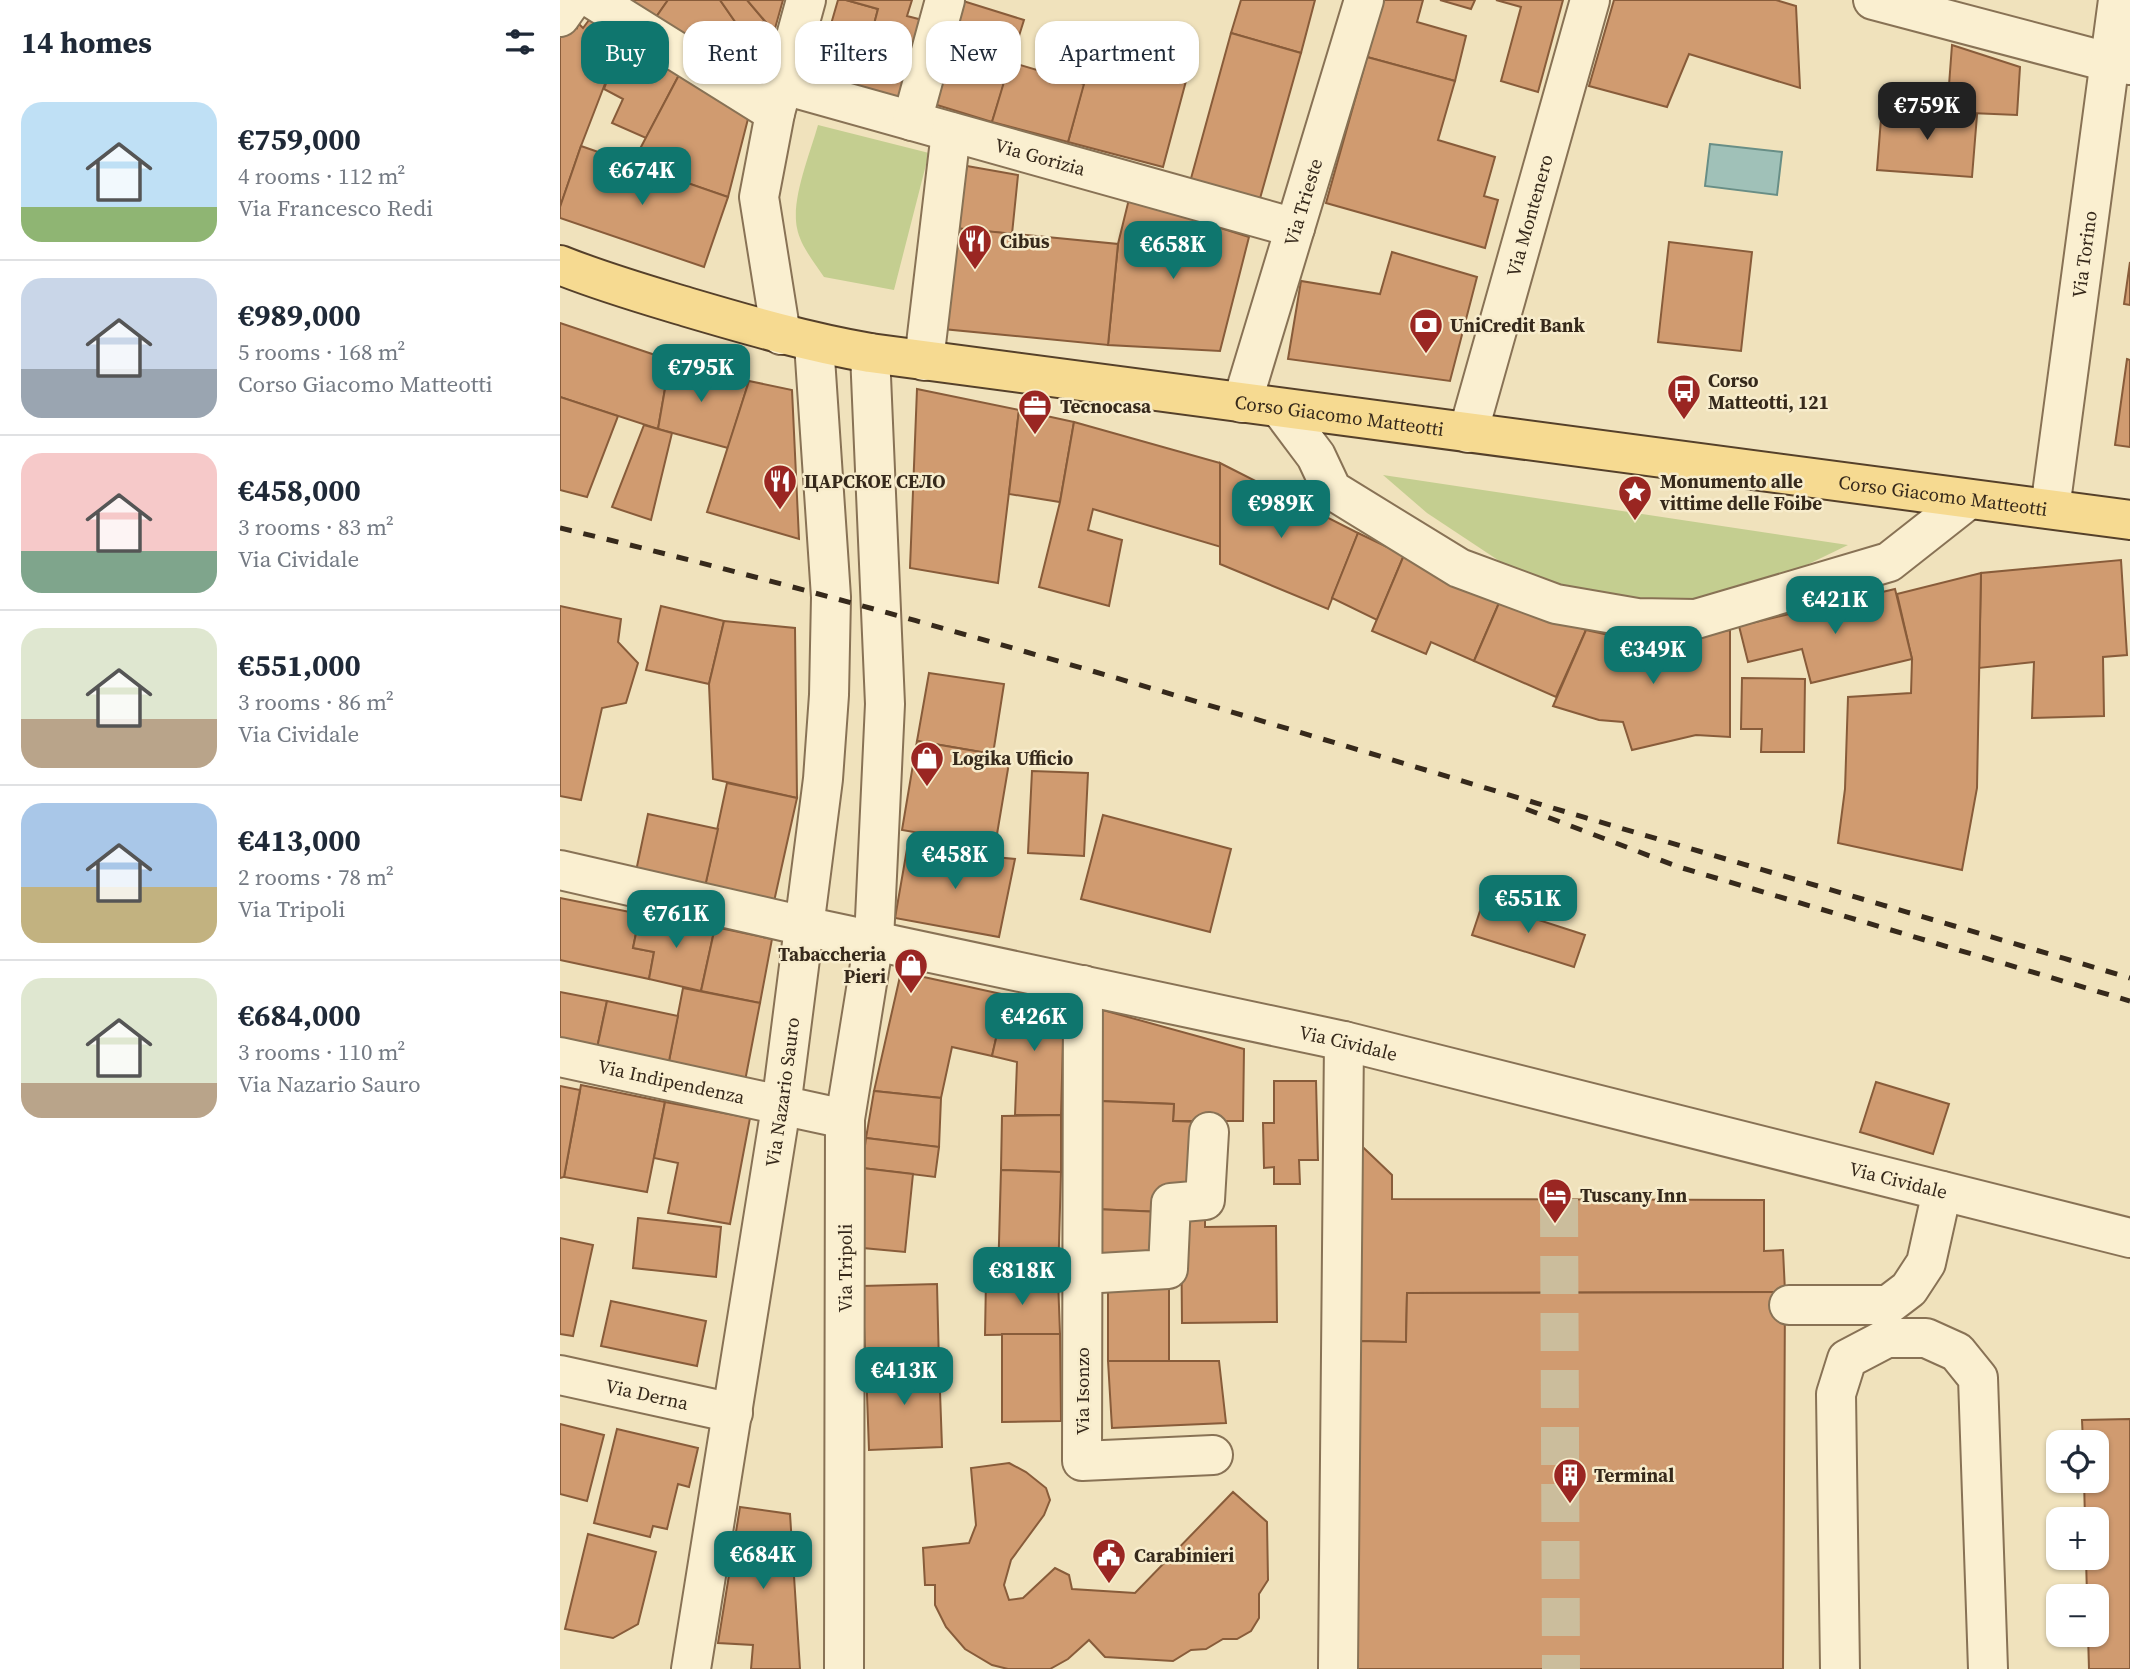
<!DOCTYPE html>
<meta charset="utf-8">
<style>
:root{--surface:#fff;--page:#f2f2f3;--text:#1f2937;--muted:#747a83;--line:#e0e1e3;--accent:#0f766e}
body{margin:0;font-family:"Source Serif 4",serif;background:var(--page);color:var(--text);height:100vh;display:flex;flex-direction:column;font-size:26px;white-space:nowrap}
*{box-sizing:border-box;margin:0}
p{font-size:23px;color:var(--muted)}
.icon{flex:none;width:38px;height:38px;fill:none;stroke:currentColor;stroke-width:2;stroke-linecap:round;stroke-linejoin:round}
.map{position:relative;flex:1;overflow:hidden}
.panel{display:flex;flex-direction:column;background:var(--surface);width:560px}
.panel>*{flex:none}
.hud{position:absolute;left:21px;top:21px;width:665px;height:63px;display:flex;gap:14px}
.buttons{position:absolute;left:1486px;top:1430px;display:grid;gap:14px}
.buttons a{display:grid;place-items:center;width:63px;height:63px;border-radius:14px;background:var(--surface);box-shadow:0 2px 5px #0004;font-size:35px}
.price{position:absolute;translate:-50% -60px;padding:0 16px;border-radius:14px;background:var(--accent);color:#fff;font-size:23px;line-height:46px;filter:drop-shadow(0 2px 4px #0008)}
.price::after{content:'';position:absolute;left:50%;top:42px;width:21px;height:16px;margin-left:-10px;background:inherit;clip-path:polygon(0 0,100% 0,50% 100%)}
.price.current{background:#222;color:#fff}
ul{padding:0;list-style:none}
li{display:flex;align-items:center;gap:21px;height:175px;padding:0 21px}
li+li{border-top:2px solid var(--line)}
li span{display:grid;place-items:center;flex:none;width:196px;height:140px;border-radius:21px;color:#555}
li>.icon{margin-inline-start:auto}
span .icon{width:84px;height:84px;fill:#fffc;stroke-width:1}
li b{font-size:30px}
h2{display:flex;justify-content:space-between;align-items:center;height:84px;padding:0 21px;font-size:30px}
.chip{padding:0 24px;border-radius:21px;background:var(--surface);box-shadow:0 2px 5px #0004;font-size:24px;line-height:63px}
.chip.current{background:var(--accent);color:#fff}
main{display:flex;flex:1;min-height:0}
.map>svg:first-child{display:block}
</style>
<main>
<section class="panel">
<h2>14 homes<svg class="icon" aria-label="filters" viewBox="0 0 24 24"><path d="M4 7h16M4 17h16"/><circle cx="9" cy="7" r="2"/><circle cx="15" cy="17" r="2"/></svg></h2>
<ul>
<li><span style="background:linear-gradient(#bfe0f5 75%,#8fb573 0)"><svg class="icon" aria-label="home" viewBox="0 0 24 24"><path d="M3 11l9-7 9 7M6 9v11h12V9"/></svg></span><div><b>€759,000</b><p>4 rooms · 112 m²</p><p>Via Francesco Redi</p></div></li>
<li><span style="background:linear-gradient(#c9d6e8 65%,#9aa5b1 0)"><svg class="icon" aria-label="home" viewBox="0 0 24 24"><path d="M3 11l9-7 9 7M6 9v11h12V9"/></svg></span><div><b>€989,000</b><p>5 rooms · 168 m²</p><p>Corso Giacomo Matteotti</p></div></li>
<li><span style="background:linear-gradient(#f6c9c9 70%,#7fa58c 0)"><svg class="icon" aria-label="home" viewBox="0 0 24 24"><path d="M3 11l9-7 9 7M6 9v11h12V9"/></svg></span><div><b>€458,000</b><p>3 rooms · 83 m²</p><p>Via Cividale</p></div></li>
<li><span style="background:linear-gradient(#dfe7d0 65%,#b9a48a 0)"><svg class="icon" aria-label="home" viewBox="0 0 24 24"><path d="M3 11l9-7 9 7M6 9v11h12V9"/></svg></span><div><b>€551,000</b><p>3 rooms · 86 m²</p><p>Via Cividale</p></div></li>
<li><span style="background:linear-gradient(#a9c7e8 60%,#c2b280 0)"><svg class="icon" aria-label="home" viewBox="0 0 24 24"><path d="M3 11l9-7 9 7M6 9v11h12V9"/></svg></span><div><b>€413,000</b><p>2 rooms · 78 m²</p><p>Via Tripoli</p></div></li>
<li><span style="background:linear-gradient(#dfe7d0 75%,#b9a48a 0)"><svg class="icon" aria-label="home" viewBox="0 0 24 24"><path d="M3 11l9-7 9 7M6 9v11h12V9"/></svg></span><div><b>€684,000</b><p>3 rooms · 110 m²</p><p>Via Nazario Sauro</p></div></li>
</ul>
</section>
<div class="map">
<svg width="1570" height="1669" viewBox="0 0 1570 1669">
<rect width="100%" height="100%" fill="#f0e2bc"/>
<g fill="#c4ce90">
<path d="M258 125 369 153 334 290 264 277C254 262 240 245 237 228 231 199 250 154 258 125Z"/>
<polygon points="823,475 1288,545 1201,587 1134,602 1072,603 1010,593 956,572 867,513"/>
</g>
<polygon fill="#a0c1b8" stroke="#688e86" stroke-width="2" points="1150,144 1222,152 1217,195 1145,186"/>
<g fill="#d09b70" stroke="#885c3a" stroke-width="2">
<polygon points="56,0 108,0 94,20"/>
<polygon points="108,0 160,0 194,49 178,79 94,20"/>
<polygon points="160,0 187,0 204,20 194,49"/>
<polygon points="187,0 223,0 214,32 204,20"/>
<polygon points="278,0 286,0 318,9 312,32 367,48 348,111 254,83"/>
<polygon points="286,0 352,0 347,16 374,23 367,48 312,32 318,9"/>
<polygon points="400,0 464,20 432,122 364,101"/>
<polygon points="681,0 755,0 741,53 671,33"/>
<polygon points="824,0 863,0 857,22 906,36 895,81 807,57"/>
<polygon points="880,0 915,0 911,9"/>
<polygon points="936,0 1003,0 978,92 941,81 961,7"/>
<polygon points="1054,0 1216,0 1236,6 1240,88 1129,54 1107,107 1029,86"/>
<polygon points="32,16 63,37 21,146 0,207 0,28 4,22 17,28 18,23 23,28"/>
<polygon points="671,33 741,53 699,202 630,182"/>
<polygon points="63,37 119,75 86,138 52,123 63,99 44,89"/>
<polygon points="1392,45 1460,67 1457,115 1387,112"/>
<polygon points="531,56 626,81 603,167 508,142"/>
<polygon points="807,57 895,81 878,140 935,157 924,196 938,200 925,248 766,203"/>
<polygon points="450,62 524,84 508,142 432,122"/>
<polygon points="119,75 189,115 168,197 72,164"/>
<polygon points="1322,106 1417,115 1412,177 1317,170"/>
<polygon points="21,146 168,197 144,267 0,218 0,207"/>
<polygon points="407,166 458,175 452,234 394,228"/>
<polygon points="569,199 689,237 660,351 548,345 558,244"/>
<polygon points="394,228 558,244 548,345 383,329"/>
<polygon points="1109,242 1192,252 1181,351 1098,342"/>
<polygon points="832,252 917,277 890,381 728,359 741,281 820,294"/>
<polygon points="1570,262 1570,305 1564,304"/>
<polygon points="0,323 110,360 98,429 0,397"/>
<polygon points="1567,359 1570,360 1570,447 1555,445"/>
<polygon points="110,360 189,381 168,448 98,429"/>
<polygon points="189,381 232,390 239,539 147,512"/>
<polygon points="357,389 459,410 438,583 350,568"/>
<polygon points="0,397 58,416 27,497 0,490"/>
<polygon points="459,410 514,422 500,502 449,494"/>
<polygon points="514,422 660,463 661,547 533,509 528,530 562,540 549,606 479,587 500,502"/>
<polygon points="84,425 112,433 91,520 52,507"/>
<polygon points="660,463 798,533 768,609 660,564"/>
<polygon points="798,533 844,555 817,620 772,598"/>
<polygon points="844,555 942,596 914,661 871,642 866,654 812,631"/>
<polygon points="1561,560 1567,655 1543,657 1544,716 1472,718 1474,662 1419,668 1421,573"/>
<polygon points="1421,573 1417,788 1402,870 1278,843 1285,789 1288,697 1351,693 1352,659 1337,594"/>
<polygon points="1335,589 1352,659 1251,683 1242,649 1188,662 1179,626"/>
<polygon points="942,596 1026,630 996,697 914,661"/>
<polygon points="0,606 61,619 58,642 78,663 66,703 42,708 21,800 0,796"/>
<polygon points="101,606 164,621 149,684 86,670"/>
<polygon points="164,621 235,628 237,798 153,779 149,684"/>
<polygon points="1026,630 1076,641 1133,637 1170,630 1170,737 1136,735 1072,750 1063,722 1039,720 993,706"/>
<polygon points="369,673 444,684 433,754 357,741"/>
<polygon points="1182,678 1245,679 1244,752 1201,752 1202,729 1181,729"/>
<polygon points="357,741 450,757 435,846 342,830"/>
<polygon points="472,771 528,773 524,856 468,853"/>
<polygon points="167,783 237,798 213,906 144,891"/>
<polygon points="88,814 158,829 144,891 75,876"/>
<polygon points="543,815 671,849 650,932 521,899"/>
<polygon points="347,849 455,859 439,937 335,918"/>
<polygon points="0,898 80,914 73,948 94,952 89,979 0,960"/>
<polygon points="923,902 1025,935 1014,967 912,935"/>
<polygon points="80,914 155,927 141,991 89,979 94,952 73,948"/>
<polygon points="155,927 212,939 200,1003 141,991"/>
<polygon points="341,972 446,995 432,1056 392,1047 381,1098 314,1091"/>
<polygon points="123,988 200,1003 185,1081 108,1066"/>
<polygon points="0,992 47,1001 36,1053 0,1045"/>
<polygon points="446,995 504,1004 501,1115 455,1115 457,1062 432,1056"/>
<polygon points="47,1001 118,1016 108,1066 36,1053"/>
<polygon points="539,1009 684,1049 683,1121 613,1121 614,1104 538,1101"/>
<polygon points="714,1081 756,1081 758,1160 739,1160 740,1184 714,1184 714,1167 704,1168 703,1123 714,1123"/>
<polygon points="1316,1082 1389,1104 1373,1154 1300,1132"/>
<polygon points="21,1085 105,1102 87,1192 4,1177"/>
<polygon points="0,1086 20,1090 4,1177 0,1178"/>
<polygon points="314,1091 381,1098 379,1147 306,1138"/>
<polygon points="538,1101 614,1104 613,1121 641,1122 639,1188 601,1212 534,1209"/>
<polygon points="105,1102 190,1118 170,1224 108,1213 118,1163 94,1158"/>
<polygon points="501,1115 501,1172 441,1170 442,1116"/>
<polygon points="787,1132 832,1175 832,1199 1204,1200 1204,1251 1223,1250 1225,1292 847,1293 846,1342 797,1341"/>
<polygon points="306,1138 379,1147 375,1177 302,1168"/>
<polygon points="302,1168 353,1174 345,1252 303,1248"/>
<polygon points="441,1170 501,1172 498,1279 438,1279"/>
<polygon points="534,1209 601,1212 598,1260 540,1267"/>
<polygon points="621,1214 645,1214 645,1227 716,1226 717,1322 622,1323"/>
<polygon points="78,1218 161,1227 156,1277 73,1268"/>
<polygon points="0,1238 33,1245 13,1336 0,1334"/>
<polygon points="426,1279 498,1279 500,1334 425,1335"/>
<rect x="548" y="1281" width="61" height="80"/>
<polygon points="377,1284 379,1364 306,1367 302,1286"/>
<polygon points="1225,1292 1223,1669 795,1669 797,1341 846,1342 847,1293"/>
<polygon points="51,1301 146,1321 137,1366 41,1346"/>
<polygon points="442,1334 500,1334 501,1421 442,1422"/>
<polygon points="548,1361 659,1361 666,1423 552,1428"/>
<polygon points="379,1364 382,1447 309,1450 306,1367"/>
<polygon points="1570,1419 1570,1669 1529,1669 1528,1634 1536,1634 1536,1596 1527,1596 1526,1558 1536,1558 1536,1519 1525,1519 1524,1480 1536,1480 1536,1442 1523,1442 1522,1420"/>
<polygon points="0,1424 44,1435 27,1501 0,1494"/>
<polygon points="57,1429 138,1448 129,1487 118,1484 107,1529 93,1526 90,1537 34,1523"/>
<polygon points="449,1463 466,1472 486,1488 490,1500 484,1515 451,1560 444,1585 449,1600 463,1598 495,1568 509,1575 512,1589 575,1593 673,1492 707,1522 708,1580 699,1594 699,1618 691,1631 677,1639 663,1639 646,1649 631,1650 613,1661 545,1657 529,1640 508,1659 490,1669 448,1669 432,1665 405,1649 386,1627 375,1605 375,1585 365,1585 363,1548 409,1543 416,1525 411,1468"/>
<polygon points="180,1507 230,1514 240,1669 191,1669 193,1645 158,1643"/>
<polygon points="28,1534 96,1552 78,1624 53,1638 5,1629"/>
</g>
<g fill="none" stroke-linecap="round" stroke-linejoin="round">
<polyline stroke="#cbbd9c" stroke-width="38" stroke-dasharray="38 19" stroke-linecap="butt" points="999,1199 1001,1669"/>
<g stroke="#887255" stroke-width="42">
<g id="minor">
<polyline points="34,0 215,113"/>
<polyline points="1313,0 1533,58 1570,65"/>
<polyline points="0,17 12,0"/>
<path id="s1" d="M224 85 735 228"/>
<polyline points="352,121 385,0"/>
<polyline points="221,335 199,197 215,113 246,0"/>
<polyline points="364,361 391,132"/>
<path id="s2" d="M682 403 804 0"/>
<polyline points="720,408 756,456 772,490 899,568 996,604 1077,618 1136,619 1329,562 1409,499"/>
<path id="s3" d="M908 433 1030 0"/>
<path id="s4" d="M1490 509 1558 0"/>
<path id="s5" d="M0 870 244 926 784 1041 1570 1238"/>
<polyline points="523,985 522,1461 653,1455"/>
<path id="s6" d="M0 1057 285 1119"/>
<polyline points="523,1274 608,1269 611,1203 645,1200 649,1132"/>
<polyline points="1229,1305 1328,1305 1349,1289 1366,1263 1382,1191"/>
<path id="s7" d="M0 1375 173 1413"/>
<path id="s8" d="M131 1669 221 1107 263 779 269 695 271 597 254 343"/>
<path id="s9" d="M284 1669 285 1119 314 940 325 704 310 353"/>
<polyline points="778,1669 784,1041"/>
<polyline points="1280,1669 1276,1394 1287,1359 1327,1338 1366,1338 1397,1352 1418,1378 1428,1669"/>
</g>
</g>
<g stroke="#55402a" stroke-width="42">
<g id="major">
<path id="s10" d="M0 265C42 282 84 294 127 307 188 325 247 342 310 353L1570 520"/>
</g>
</g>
<use href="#minor" stroke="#faefd0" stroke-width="38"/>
<use href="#major" stroke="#f6da91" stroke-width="38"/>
<g stroke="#36291b" stroke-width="5" stroke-dasharray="12 12" stroke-linecap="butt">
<path d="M0 528C285 596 565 680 846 764 1087 837 1329 906 1570 978"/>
<polyline points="966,809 1119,867 1570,1001"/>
</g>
</g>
<defs>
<g id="restaurant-pin" transform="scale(1.75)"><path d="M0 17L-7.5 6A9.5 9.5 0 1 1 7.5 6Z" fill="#9a2622" stroke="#f7eccc"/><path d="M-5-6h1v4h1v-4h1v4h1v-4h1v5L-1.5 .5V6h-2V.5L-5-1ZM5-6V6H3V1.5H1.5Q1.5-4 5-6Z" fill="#fff"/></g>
<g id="bank-pin" transform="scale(1.75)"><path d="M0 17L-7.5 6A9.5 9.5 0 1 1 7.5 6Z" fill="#9a2622" stroke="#f7eccc"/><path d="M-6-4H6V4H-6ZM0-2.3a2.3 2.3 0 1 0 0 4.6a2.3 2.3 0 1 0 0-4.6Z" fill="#fff"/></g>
<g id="bus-pin" transform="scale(1.75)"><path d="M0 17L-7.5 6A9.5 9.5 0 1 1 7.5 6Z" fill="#9a2622" stroke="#f7eccc"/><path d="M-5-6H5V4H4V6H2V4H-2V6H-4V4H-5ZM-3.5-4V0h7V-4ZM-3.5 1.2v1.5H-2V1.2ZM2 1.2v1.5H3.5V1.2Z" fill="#fff"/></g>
<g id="office-pin" transform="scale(1.75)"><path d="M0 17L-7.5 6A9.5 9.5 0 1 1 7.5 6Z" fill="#9a2622" stroke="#f7eccc"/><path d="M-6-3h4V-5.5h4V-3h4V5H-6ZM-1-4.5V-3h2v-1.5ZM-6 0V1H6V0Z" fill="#fff"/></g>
<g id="sight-pin" transform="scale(1.75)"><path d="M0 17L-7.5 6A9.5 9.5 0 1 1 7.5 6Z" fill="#9a2622" stroke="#f7eccc"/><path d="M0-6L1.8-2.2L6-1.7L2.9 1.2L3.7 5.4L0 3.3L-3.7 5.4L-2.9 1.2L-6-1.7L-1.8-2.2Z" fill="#fff"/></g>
<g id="shop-pin" transform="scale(1.75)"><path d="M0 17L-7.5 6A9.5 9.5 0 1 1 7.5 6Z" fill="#9a2622" stroke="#f7eccc"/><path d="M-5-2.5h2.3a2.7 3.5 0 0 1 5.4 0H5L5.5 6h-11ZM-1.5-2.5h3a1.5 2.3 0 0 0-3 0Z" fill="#fff"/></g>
<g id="hotel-pin" transform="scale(1.75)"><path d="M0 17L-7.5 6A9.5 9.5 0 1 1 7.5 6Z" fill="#9a2622" stroke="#f7eccc"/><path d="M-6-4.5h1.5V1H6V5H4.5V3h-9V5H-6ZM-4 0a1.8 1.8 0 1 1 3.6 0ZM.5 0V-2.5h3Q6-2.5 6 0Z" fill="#fff"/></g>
<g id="building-pin" transform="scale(1.75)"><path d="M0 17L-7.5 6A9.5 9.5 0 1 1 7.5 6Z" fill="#9a2622" stroke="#f7eccc"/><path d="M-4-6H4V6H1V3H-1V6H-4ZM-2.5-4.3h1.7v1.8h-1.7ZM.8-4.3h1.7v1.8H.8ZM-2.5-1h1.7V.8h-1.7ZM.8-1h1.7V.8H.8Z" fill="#fff"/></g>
<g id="civic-pin" transform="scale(1.75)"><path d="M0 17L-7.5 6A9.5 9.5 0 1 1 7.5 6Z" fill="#9a2622" stroke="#f7eccc"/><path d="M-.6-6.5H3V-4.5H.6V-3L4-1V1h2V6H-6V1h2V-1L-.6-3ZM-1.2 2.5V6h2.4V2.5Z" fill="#fff"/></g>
</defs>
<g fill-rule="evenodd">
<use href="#restaurant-pin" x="415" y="241"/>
<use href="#bank-pin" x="866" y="325"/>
<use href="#bus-pin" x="1124" y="391"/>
<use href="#office-pin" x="475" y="406"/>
<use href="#restaurant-pin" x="220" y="481"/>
<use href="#sight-pin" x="1075" y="492"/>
<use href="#shop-pin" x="367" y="758"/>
<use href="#shop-pin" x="351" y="965"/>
<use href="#hotel-pin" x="995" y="1195"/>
<use href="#building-pin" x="1010" y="1475"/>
<use href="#civic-pin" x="549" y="1555"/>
</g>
<g text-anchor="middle" stroke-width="5" stroke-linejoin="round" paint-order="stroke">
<g font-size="19" fill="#36291b" stroke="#f7eccc">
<text dy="7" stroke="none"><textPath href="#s1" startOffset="266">Via Gorizia</textPath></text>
<text dy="7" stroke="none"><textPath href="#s2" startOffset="210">Via Trieste</textPath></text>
<text dy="7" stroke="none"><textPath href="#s3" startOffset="226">Via Montenero</textPath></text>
<text dy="7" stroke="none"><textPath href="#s4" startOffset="257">Via Torino</textPath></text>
<text dy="7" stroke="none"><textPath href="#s10" startOffset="796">Corso Giacomo Matteotti</textPath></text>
<text dy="7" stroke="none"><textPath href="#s10" startOffset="1405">Corso Giacomo Matteotti</textPath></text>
<text dy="7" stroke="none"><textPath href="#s5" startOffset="807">Via Cividale</textPath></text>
<text dy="7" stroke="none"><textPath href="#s6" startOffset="114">Via Indipendenza</textPath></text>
<text dy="7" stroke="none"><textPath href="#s8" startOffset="584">Via Nazario Sauro</textPath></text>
<text dy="7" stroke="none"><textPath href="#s5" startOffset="1374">Via Cividale</textPath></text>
<text dy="7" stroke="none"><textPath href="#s9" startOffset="401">Via Tripoli</textPath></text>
<text transform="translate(522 1391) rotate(-90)" y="7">Via Isonzo</text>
<text dy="7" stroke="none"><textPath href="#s7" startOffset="89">Via Derna</textPath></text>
</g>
<g font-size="19" font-weight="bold" fill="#36291b" stroke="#f7eccc" text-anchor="start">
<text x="440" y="248">Cibus</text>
<text x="890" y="332">UniCredit Bank</text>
<text x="1148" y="387">Corso<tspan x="1148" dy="22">Matteotti, 121</tspan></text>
<text x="500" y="413">Tecnocasa</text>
<text x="244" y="488">ЦАРСКОЕ СЕЛО</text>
<text x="1100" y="488">Monumento alle<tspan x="1100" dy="22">vittime delle Foibe</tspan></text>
<text x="392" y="765">Logika Ufficio</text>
<text x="326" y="961" text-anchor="end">Tabaccheria<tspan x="326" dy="22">Pieri</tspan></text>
<text x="1020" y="1202">Tuscany Inn</text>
<text x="1034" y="1482">Terminal</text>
<text x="574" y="1562">Carabinieri</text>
</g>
</g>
</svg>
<div class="buttons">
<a><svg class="icon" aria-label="locate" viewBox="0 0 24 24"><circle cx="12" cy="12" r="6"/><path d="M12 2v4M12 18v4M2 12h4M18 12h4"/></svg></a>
<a>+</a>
<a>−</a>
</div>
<b class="price current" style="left:1367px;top:142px">€759K</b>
<b class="price" style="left:82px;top:207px">€674K</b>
<b class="price" style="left:613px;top:281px">€658K</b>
<b class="price" style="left:141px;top:404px">€795K</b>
<b class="price" style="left:721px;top:540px">€989K</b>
<b class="price" style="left:1275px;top:636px">€421K</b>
<b class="price" style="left:1093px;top:686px">€349K</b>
<b class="price" style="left:395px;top:891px">€458K</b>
<b class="price" style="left:968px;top:935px">€551K</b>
<b class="price" style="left:116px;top:950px">€761K</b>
<b class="price" style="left:474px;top:1053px">€426K</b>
<b class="price" style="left:462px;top:1307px">€818K</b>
<b class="price" style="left:344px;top:1407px">€413K</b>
<b class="price" style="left:203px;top:1591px">€684K</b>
<div class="hud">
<a class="chip current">Buy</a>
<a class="chip">Rent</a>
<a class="chip">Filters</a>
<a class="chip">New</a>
<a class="chip">Apartment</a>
</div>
</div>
</main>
